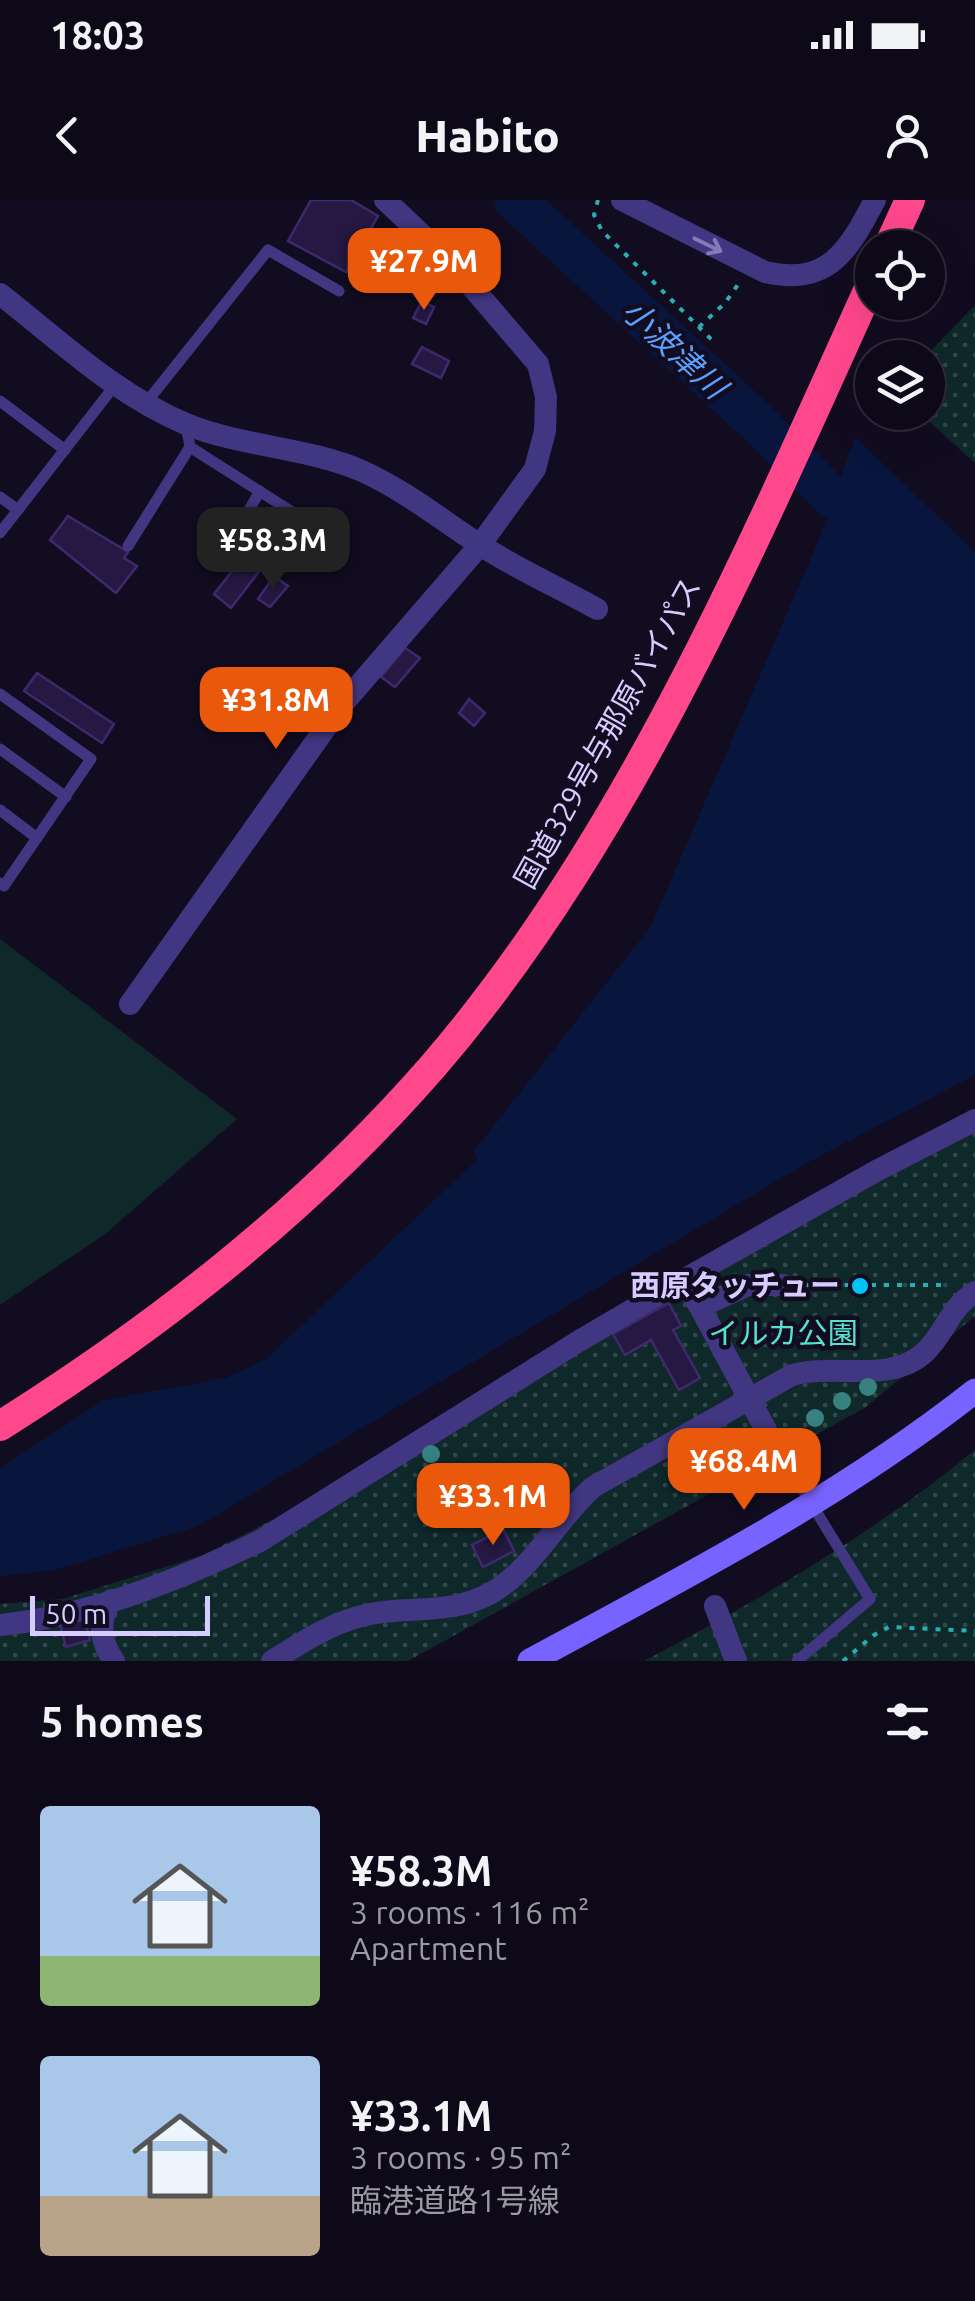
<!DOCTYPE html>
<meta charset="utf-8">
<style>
:root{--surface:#0e0919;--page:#1c1726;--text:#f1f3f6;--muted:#9b9aa2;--line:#2e2a38;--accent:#ea580c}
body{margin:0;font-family:Ubuntu,"Noto Sans JP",sans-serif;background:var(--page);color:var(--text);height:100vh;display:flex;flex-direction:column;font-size:38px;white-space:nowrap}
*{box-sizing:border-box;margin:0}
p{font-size:32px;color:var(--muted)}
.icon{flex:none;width:55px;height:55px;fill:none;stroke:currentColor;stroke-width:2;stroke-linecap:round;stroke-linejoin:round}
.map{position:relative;height:1461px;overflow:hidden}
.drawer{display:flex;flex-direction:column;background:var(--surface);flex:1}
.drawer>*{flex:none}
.tools{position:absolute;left:855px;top:30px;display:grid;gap:20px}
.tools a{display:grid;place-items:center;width:90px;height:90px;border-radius:50%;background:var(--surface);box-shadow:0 10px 40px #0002,0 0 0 2px var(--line);font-size:50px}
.scale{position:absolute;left:30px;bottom:25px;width:180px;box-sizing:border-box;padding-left:10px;border:5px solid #d7ccff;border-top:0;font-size:28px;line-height:35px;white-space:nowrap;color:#d7ccff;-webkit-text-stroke:8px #120c21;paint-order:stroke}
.price{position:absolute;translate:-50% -85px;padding:0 22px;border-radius:20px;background:var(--accent);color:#fff;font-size:32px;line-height:65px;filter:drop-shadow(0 2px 5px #0008)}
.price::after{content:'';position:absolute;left:50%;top:60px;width:30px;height:22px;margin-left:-15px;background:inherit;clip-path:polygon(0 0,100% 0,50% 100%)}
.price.on{background:#222;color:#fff}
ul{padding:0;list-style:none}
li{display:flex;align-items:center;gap:30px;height:250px;padding:0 40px}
li span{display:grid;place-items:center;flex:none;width:280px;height:200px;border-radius:10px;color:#555}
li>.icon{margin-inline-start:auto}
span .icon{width:120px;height:120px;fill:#fffc;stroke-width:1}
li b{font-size:42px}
h2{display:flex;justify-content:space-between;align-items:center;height:120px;padding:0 40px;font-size:42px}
.status{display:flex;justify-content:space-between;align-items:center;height:70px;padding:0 50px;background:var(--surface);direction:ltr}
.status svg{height:28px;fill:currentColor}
header{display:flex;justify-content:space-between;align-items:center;height:130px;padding:0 40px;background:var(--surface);font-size:45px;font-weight:800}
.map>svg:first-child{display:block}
</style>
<div class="status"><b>18:03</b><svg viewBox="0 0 49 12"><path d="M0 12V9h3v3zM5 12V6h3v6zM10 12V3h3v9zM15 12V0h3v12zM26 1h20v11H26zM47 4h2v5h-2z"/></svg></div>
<header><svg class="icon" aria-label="back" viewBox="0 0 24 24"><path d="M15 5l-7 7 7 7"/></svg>Habito<svg class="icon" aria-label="person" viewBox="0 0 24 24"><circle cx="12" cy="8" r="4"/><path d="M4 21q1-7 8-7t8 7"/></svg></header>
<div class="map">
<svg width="975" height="1461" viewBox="0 0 975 1461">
<defs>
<pattern id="park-dots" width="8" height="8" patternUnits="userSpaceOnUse" patternTransform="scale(2.5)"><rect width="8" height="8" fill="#0f292b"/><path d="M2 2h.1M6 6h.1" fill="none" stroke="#31474b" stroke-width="1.8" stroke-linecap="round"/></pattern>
</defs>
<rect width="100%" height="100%" fill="#120c21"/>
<polygon fill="#0f292b" points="0,739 237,919 104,1035 0,1105"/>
<g fill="url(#park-dots)">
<polygon points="975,105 975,263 920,213 928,212 925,157"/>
<polygon points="975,909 975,1116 866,1207 408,1461 0,1461 0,1404 62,1399 201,1356 278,1317"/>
<path d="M975 1250V1461H644C759 1400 874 1333 975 1250Z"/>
</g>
<polygon fill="#08163e" points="855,237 975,352 975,875 805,964 198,1326 55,1370 0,1376 0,1205 56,1209 226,1178 266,1159 477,960 474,951 651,726 818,342"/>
<polygon fill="#120c21" points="117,1191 60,1229 0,1268 0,1209 56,1204"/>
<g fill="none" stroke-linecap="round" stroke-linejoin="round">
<polyline stroke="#08163e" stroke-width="42" points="515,0 757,222 833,298"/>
</g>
<g fill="#251842" stroke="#3e296f" stroke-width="2.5">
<polygon points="311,0 351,0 378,16 346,72 288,41"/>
<polygon points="375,36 395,47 373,86 352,75"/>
<polygon points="402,44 418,51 408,71 391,63"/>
<polygon points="422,101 434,107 426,124 413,118"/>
<polygon points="422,147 449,161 441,178 412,164"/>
<polygon points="68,316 128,352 124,358 137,366 116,393 50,340"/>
<polygon points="251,347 268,360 231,408 214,394"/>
<polygon points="274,376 288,386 270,407 258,399"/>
<polygon points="405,448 420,458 395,487 381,477"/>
<polygon points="37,473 114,524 102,543 24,491"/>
<polygon points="469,499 485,513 474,526 459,513"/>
<polygon points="669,1103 681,1126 673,1130 700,1178 679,1190 651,1140 625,1155 613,1134"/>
<polygon points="503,1329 514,1351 483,1367 472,1345"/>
<polygon points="84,1418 90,1440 66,1447 60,1424"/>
</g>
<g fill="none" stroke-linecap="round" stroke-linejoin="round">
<g stroke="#2aaeb5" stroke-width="4" stroke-dasharray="5 8" stroke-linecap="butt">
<polyline points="598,0 594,15 602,31 716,144"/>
<polyline points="699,127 725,103 739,83"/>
<polyline points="806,1085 946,1085"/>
<polyline points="843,1461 874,1435 889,1427 975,1431"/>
</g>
<g stroke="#413681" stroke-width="11">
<polyline points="0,201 65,250"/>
<polyline points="146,203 268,50 339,91"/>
<polyline points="186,224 190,247 330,336"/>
<polyline points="0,297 18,310"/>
<polyline points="0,333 115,185"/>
<polyline points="234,336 260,291"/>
<polyline points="128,346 190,247"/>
<polyline points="0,494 91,559 4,686 0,683"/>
<polyline points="0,549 66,597"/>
<polyline points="0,610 37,638"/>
<polyline points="766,1230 870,1399 797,1461"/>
</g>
<g stroke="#413681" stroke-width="22">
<path d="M622 0 765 72C829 87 849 49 875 0"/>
<path d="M0 94C59 140 116 195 186 224 242 247 307 247 362 271 404 290 439 318 477 343 515 368 558 387 597 409"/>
<polyline points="130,804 341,506 480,345 535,269 545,231 546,197 538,164 449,60 385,0"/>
<polyline points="700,1107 683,1080 878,970 975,920"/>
<polyline points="766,1230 700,1107 748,1085 784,1085"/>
<path d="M112 1400C97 1420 100 1441 114 1461"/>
<polyline points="715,1406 736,1461"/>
<path d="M0 1425C90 1416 179 1380 260 1341L579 1141 683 1080"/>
<path d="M272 1461C302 1442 334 1421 370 1414 412 1406 451 1415 491 1393 533 1369 557 1319 593 1287L792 1175C834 1163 890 1184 924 1153 946 1133 948 1109 975 1092"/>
</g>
<path stroke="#7763ff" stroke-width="25" d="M530 1461C683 1378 838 1299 975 1191"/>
<g stroke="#ff478c" stroke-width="30">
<polyline points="888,48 910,0"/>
<path d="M0 1226C160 1125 309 1009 434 865 627 641 751 349 872 82"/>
</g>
</g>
<g fill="#378280">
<circle cx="868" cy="1187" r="9"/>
<circle cx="842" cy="1201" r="9"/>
<circle cx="815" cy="1218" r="9"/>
<circle cx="431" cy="1254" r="9"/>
</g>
<defs><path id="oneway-shaft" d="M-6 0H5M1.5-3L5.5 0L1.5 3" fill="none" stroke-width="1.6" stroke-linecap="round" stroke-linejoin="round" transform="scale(2.5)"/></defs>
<use stroke="#847aba" href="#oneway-shaft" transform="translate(708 45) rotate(26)"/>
<circle fill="#00c4f7" stroke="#120c21" stroke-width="4" cx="860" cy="1086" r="10"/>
<g text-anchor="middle" stroke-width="9" stroke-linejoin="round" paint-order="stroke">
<g font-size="30" fill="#d7ccff" stroke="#120c21">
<text transform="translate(608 533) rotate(-61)" y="10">国道329号与那原バイパス</text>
</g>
<g font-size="30" font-weight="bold" fill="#d7ccff" stroke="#120c21" text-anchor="end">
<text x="840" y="1096">西原タッチュー</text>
</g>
<g font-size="30" fill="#55e2cd" stroke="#120c21">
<text x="783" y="1144">イルカ公園</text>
</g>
<g font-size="32" font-style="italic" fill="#5aa1ff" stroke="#120c21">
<text transform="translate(674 149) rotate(43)" y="11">小波津川</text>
</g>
</g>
</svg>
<div class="tools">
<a><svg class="icon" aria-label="locate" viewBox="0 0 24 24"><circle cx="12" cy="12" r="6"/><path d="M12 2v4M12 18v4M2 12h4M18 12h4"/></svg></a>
<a><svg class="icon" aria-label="layers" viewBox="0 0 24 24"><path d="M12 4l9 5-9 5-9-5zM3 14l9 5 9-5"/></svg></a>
</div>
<div class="scale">50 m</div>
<b class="price" style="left:424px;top:113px">¥27.9M</b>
<b class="price on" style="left:273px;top:392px">¥58.3M</b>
<b class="price" style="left:276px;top:552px">¥31.8M</b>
<b class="price" style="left:744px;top:1313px">¥68.4M</b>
<b class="price" style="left:493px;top:1348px">¥33.1M</b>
</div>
<section class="drawer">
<h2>5 homes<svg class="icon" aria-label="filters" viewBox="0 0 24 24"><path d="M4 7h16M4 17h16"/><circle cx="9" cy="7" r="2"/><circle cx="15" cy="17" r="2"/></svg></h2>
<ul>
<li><span style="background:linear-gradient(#a9c7e8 75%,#8fb573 0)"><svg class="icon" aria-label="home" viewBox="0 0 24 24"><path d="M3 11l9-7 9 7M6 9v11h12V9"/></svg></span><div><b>¥58.3M</b><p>3 rooms · 116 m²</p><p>Apartment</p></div></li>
<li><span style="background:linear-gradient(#a9c7e8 70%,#b9a48a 0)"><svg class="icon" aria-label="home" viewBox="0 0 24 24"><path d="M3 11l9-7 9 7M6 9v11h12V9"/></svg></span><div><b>¥33.1M</b><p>3 rooms · 95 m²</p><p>臨港道路1号線</p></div></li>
</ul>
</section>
